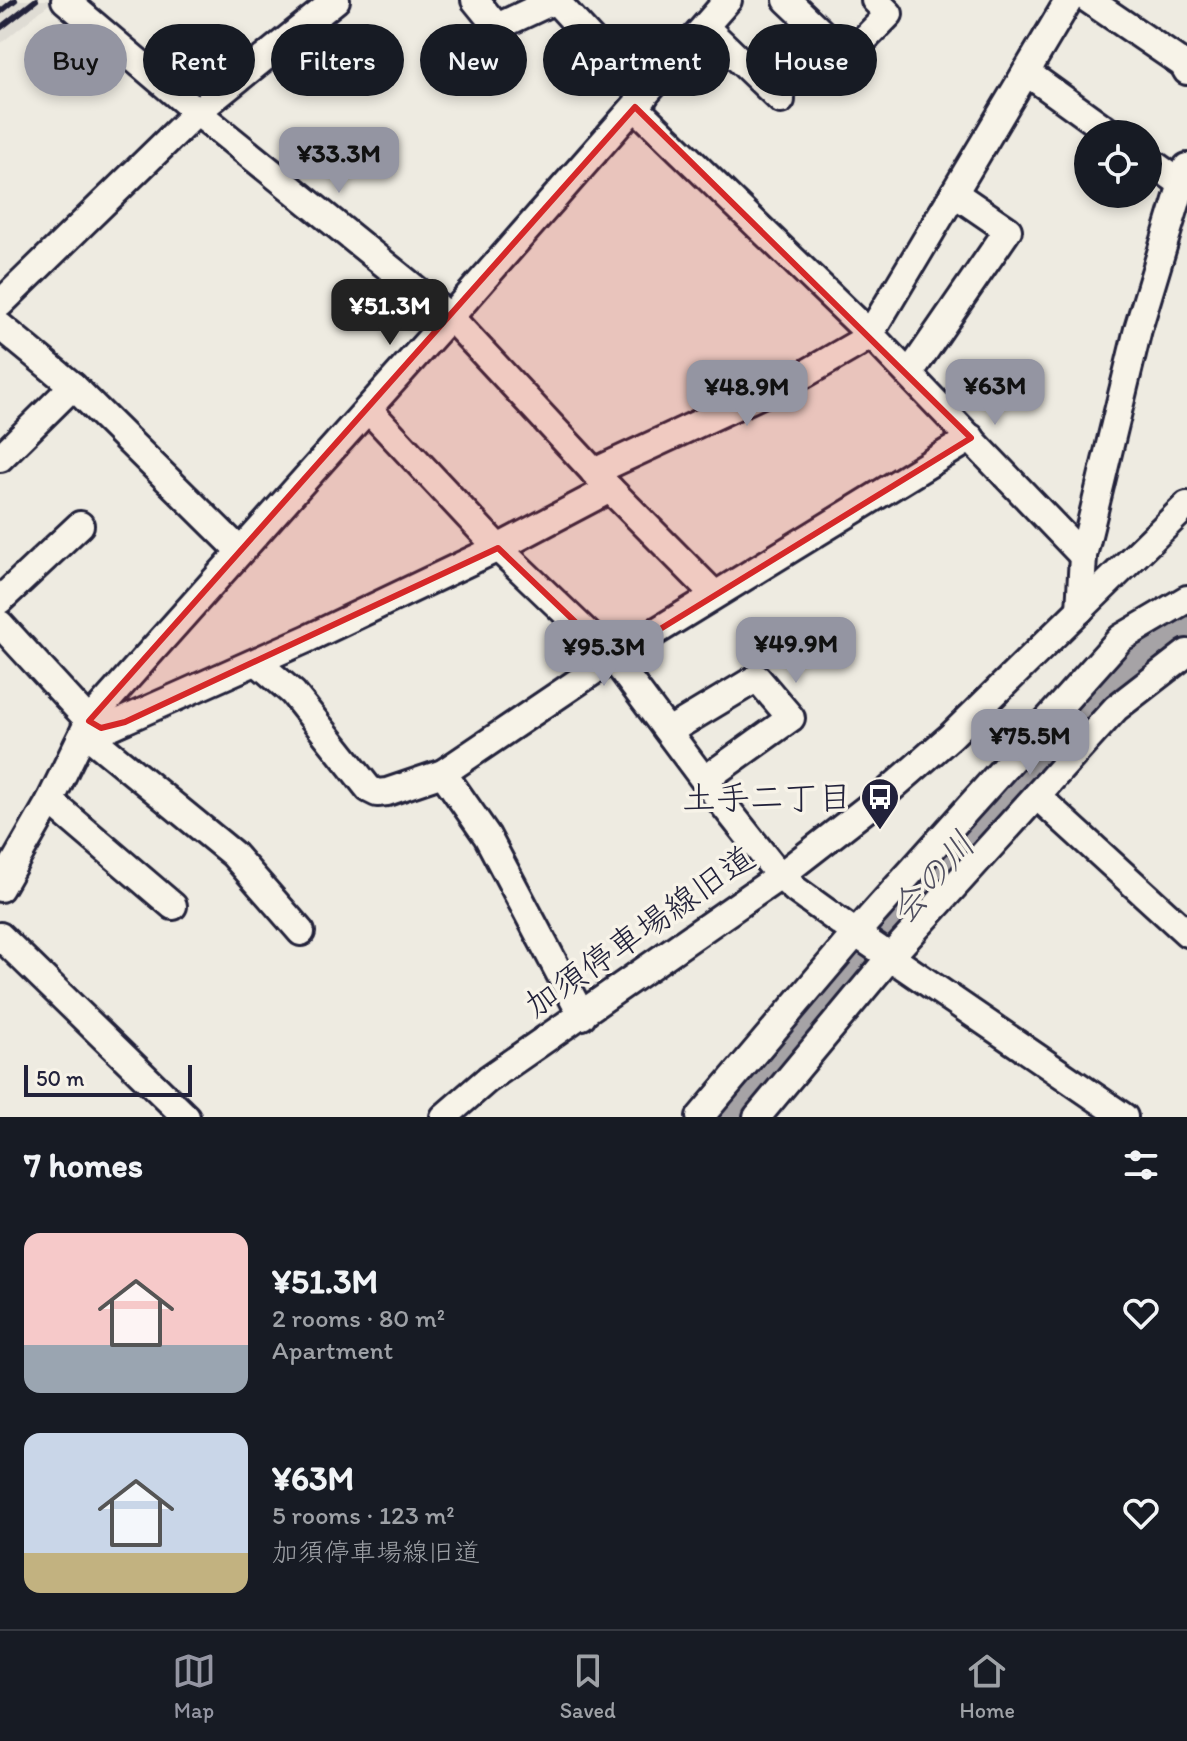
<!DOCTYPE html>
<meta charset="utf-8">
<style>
:root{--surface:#171b24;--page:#242831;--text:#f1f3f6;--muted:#9ea1a6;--line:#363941;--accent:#9495a2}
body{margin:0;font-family:Itim,"Klee One",sans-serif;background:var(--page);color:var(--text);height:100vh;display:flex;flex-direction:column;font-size:30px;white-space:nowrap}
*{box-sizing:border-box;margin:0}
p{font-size:26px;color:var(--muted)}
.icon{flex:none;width:44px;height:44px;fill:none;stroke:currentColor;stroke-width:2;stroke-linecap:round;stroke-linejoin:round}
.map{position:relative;height:1117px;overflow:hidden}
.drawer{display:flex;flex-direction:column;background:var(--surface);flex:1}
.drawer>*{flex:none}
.banner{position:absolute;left:24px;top:24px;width:1140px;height:72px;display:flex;gap:16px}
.controls{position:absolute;left:1074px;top:120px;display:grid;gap:16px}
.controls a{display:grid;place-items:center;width:88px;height:88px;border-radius:50%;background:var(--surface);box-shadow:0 4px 12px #0003;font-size:40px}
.scale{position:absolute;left:24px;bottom:20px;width:168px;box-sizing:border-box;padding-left:8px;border:4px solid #22223b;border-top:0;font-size:22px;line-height:28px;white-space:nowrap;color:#22223b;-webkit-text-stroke:6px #f7f3e8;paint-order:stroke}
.price{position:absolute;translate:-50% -68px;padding:0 18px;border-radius:16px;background:var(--accent);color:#111;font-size:26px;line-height:52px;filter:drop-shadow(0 2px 4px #0008)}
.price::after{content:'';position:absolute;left:50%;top:48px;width:24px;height:18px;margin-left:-12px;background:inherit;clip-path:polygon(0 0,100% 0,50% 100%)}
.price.selected{background:#222;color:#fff}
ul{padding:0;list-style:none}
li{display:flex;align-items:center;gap:24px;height:200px;padding:0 24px}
li span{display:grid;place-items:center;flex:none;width:224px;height:160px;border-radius:16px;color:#555}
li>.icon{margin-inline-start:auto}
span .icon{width:96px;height:96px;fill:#fffc;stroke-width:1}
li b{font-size:34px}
h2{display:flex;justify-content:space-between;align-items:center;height:96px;padding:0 24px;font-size:34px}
.tag{padding:0 28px;border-radius:36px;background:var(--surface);box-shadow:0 4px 12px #0003;font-size:28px;line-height:72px}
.tag.selected{background:var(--accent);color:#111}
.dock{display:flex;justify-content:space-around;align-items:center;height:112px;border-top:2px solid var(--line);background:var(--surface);font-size:22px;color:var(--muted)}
.dock a{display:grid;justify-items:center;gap:4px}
.dock .selected{color:var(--accent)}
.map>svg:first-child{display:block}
</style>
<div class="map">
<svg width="1187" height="1117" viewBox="0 0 1187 1117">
<rect width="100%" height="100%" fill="#eeebe1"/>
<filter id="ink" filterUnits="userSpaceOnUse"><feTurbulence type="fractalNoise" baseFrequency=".0125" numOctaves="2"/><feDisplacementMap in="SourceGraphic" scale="16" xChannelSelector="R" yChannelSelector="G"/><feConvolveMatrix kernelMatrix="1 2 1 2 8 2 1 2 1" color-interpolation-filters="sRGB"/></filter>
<g filter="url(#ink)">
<polygon fill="#dfdcd4" points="0,0 54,0 0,44"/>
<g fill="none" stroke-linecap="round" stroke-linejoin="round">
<polyline stroke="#a6a3a6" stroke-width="40" points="728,1117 947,858 1129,658 1187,622"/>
<g stroke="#22223b" stroke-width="32">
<g id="minor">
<polyline points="65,0 197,112 450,317 610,489 714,594"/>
<polyline points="475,0 497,27 555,0 644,97"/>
<polyline points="787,0 847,57 889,14 875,0"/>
<polyline points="1089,0 1183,64 1187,71"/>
<polyline points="705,27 781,100"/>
<polyline points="1026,72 1112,134"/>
<polyline points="635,107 870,334 1083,556"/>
<polyline points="1148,160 1182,184"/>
<polyline points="0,304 197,112 336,0"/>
<polyline points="0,326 73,386 0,458"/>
<polyline points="909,374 1008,230 954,193"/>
<polyline points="73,386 240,551"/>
<polyline points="368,409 498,548 613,658 704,780 780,876 796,890 861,937 1124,1117"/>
<polyline points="594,472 805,374 857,344 870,334 1069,0"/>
<polyline points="0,600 80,525"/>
<polyline points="1080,610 1083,556 1138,329 1187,167"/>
<polyline points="0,624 89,721 101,728 109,727 309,638 498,548 610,489"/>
<polyline points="257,662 293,693 369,789 377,793 387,792 443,773 613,658 971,438"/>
<polyline points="669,731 757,678 791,718 704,780"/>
<polyline points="84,732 233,854 301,932"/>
<polyline points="443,773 487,836 582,1016"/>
<polyline points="1037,796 1187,933"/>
<polyline points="50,801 173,906"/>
<polyline points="0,888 50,801 89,721 450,317 728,0"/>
<polyline points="0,936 186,1117"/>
<polyline points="444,1117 488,1079 780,876 879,799 951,736 1187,505"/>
<polyline points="700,1117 856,933 1121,638 1187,599"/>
<polyline points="757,1117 890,957 1116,708 1187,653"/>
</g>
</g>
<use href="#minor" stroke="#f7f3e8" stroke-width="26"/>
<g stroke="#22223b" stroke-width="6">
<polyline points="0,12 15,0"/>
<polyline points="0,28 36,0"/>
</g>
</g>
</g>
<path fill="#d62828" fill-opacity="0.2" stroke="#d62828" stroke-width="6" stroke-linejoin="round" d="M635 107 971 438 613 658 498 548 125 722 101 728 89 721Z"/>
<defs>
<g id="bus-pin" transform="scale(2)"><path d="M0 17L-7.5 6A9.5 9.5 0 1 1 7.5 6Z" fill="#22223b" stroke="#f7f3e8"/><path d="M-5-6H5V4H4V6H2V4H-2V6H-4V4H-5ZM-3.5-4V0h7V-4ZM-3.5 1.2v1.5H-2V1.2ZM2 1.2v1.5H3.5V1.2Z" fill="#fff"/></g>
</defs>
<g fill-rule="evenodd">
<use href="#bus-pin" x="880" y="797"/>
</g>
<g text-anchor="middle" stroke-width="7" stroke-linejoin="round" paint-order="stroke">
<g font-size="34" fill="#22223b" stroke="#f7f3e8" text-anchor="end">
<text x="852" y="809">土手二丁目</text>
</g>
<g font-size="34" fill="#22223b" stroke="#f7f3e8">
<text transform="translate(639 931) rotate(-35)" y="12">加須停車場線旧道</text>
</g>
<g font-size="36" font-style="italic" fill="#504f60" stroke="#f7f3e8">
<text transform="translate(932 877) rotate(-49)" y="13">会の川</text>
</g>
</g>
</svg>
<div class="controls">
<a><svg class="icon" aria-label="locate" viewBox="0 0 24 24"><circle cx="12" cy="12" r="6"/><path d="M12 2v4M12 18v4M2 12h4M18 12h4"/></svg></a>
</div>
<div class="scale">50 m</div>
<b class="price" style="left:339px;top:195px">¥33.3M</b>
<b class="price selected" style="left:390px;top:347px">¥51.3M</b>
<b class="price" style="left:995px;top:427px">¥63M</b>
<b class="price" style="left:747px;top:428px">¥48.9M</b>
<b class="price" style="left:796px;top:685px">¥49.9M</b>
<b class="price" style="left:604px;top:688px">¥95.3M</b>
<b class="price" style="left:1030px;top:777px">¥75.5M</b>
<div class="banner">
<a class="tag selected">Buy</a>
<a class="tag">Rent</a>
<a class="tag">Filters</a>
<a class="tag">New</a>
<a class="tag">Apartment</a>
<a class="tag">House</a>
</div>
</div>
<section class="drawer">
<h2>7 homes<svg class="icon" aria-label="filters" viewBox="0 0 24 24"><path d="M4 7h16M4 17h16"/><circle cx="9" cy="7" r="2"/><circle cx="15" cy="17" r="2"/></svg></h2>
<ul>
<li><span style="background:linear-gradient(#f6c9c9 70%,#9aa5b1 0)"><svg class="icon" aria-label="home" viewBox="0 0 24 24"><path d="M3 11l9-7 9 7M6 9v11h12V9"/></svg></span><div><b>¥51.3M</b><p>2 rooms · 80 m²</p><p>Apartment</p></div><svg class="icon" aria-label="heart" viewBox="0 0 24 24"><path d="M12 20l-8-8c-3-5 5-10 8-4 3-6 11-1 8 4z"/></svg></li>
<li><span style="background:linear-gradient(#c9d6e8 75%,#c2b280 0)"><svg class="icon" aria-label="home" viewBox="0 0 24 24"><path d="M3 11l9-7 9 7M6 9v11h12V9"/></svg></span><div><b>¥63M</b><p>5 rooms · 123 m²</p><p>加須停車場線旧道</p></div><svg class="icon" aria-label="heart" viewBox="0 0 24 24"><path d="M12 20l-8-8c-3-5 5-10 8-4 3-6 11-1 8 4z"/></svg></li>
</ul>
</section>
<nav class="dock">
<a class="selected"><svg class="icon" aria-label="map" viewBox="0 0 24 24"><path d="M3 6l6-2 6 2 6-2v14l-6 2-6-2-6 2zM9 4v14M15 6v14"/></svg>Map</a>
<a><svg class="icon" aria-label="saved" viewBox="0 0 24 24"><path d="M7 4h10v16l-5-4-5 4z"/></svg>Saved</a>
<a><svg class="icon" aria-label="home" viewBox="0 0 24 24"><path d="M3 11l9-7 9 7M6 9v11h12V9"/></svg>Home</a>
</nav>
